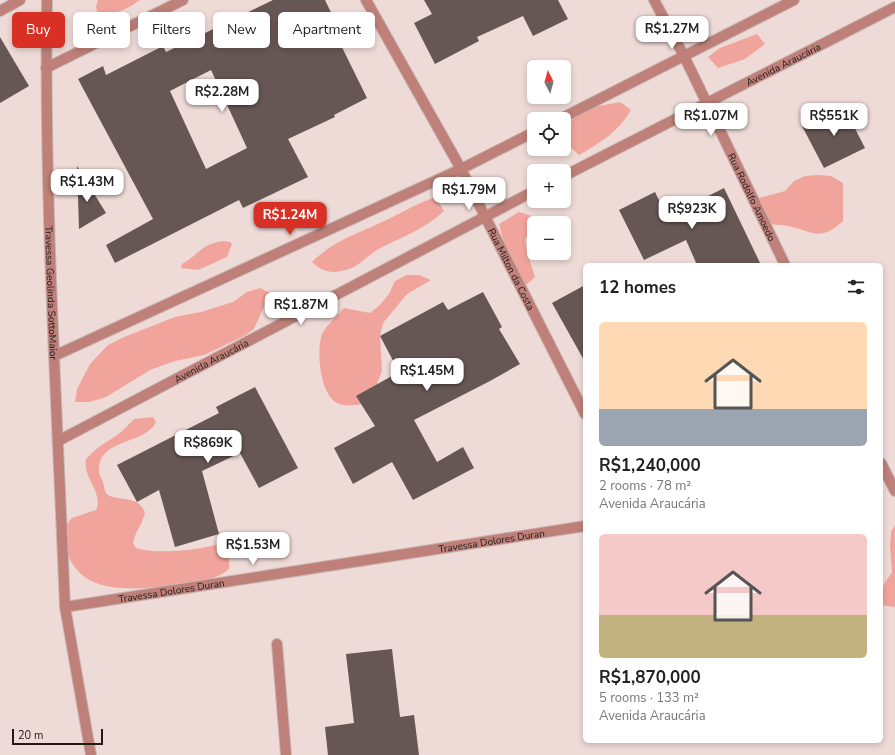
<!DOCTYPE html>
<meta charset="utf-8">
<style>
:root{--surface:#fff;--page:#f2f2f2;--text:#222;--muted:#767676;--accent:#d93025}
body{margin:0;font-family:"Nunito Sans",sans-serif;background:var(--page);color:var(--text);height:100vh;display:flex;flex-direction:column;font-size:15px;white-space:nowrap}
*{box-sizing:border-box;margin:0}
p{font-size:13px;color:var(--muted)}
.icon{flex:none;width:22px;height:22px;fill:none;stroke:currentColor;stroke-width:2;stroke-linecap:round;stroke-linejoin:round}
.map{position:relative;flex:1;overflow:hidden}
.side{position:absolute;left:583px;top:263px;width:300px;height:480px;display:flex;flex-direction:column;background:var(--surface);border-radius:6px;box-shadow:0 2px 6px #0003}
.side>*{flex:none}
.top-card{position:absolute;left:12px;top:12px;width:380px;height:36px;display:flex;gap:8px}
.needle{width:26px;rotate:354deg}
.buttons{position:absolute;left:527px;top:60px;display:grid;gap:8px}
.buttons a{display:grid;place-items:center;width:44px;height:44px;border-radius:6px;background:var(--surface);box-shadow:0 2px 6px #0003;font-size:20px}
.scale{position:absolute;left:12px;bottom:10px;width:91px;box-sizing:border-box;padding-left:4px;border:2px solid #211a19;border-top:0;font-size:11px;line-height:14px;white-space:nowrap;color:#211a19;-webkit-text-stroke:3px #eedad7;paint-order:stroke}
.price{position:absolute;translate:-50% -34px;padding:0 9px;border-radius:8px;background:#fff;color:#222;font-size:13px;line-height:26px;filter:drop-shadow(0 1px 2px #0008)}
.price::after{content:'';position:absolute;left:50%;top:24px;width:12px;height:9px;margin-left:-6px;background:inherit;clip-path:polygon(0 0,100% 0,50% 100%)}
.price.active{background:var(--accent);color:#fff}
ul{padding:0;list-style:none}
li{display:grid;align-content:center;gap:8px;height:212px;padding:0 16px}
li span{display:grid;place-items:center;height:124px;border-radius:6px;color:#555}
li>.icon{margin-inline-start:auto}
span .icon{width:72px;height:72px;fill:#fffc;stroke-width:1}
li b{font-size:17px}
h2{display:flex;justify-content:space-between;align-items:center;height:48px;padding:0 16px;font-size:17px}
.pill{padding:0 14px;border-radius:6px;background:var(--surface);box-shadow:0 2px 6px #0003;font-size:14px;line-height:36px}
.pill.active{background:var(--accent);color:#fff}
.map>svg:first-child{display:block}
</style>
<div class="map">
<svg width="895" height="755" viewBox="0 0 895 755">
<rect width="100%" height="100%" fill="#eedad7"/>
<g fill="#f1a49b">
<path d="M98 0H140C129 8 111 17 98 14L96 7Z"/>
<polygon points="757,34 765,44 745,59 718,68 708,57 720,48"/>
<path d="M620 102 631 110C619 131 600 143 579 155L565 142 566 130 569 119 593 107Z"/>
<path d="M818 175 831 176 843 183V221C820 242 814 232 788 226 777 223 776 228 764 220L759 198 785 191 794 181 805 176Z"/>
<path d="M436 197 444 211C424 230 401 237 377 250 367 256 357 268 346 270 331 274 323 272 312 262 333 241 357 234 382 222 400 214 417 203 436 197Z"/>
<path d="M519 212 532 216 531 228 525 240 527 252 535 277 526 285C513 266 504 246 499 224Z"/>
<path d="M224 241 230 242 232 244 227 257 198 270 181 268 182 264C199 255 200 244 224 241Z"/>
<path d="M407 275H419L431 280 407 294 383 323 380 336 382 371 377 384 367 393 362 404C354 405 344 407 337 403 320 394 316 351 322 334 327 324 337 317 344 308L370 313 380 305 389 294 395 281Z"/>
<polygon points="260,288 270,293 254,329 244,336 204,355 175,361 150,370 106,397 89,402 75,402 77,389 90,364 108,345 124,337 175,317 201,312 233,302 247,292"/>
<path d="M153 417 156 422C145 445 99 438 99 470 99 475 101 477 103 482 104 485 104 490 106 493 111 500 129 497 138 503 141 505 143 509 145 512 143 524 135 531 133 543L136 548C157 555 201 550 222 543 228 551 230 559 229 569 214 582 188 584 168 586 135 589 84 596 68 555 65 547 66 536 64 528L72 518 96 510C104 492 82 478 86 459L96 449 120 433 134 419Z"/>
<polygon points="895,525 895,607 881,605 881,589 892,572 890,546 891,532"/>
</g>
<g fill="#675754" fill-rule="evenodd">
<path d="M273 0H325L338 27 333 29 367 98 334 115 335 117 288 139 308 177 243 208 239 200 115 263 106 245 153 219 78 79 103 66 106 75 163 46 166 52ZM211 70 247 148 206 169 170 91Z"/>
<polygon points="424,0 558,0 568,19 533,36 523,16 477,37 479,41 435,64 414,23 432,14"/>
<polygon points="0,37 29,86 0,103"/>
<polygon points="843,105 865,148 824,168 802,126"/>
<polygon points="77,166 106,213 79,229"/>
<polygon points="724,188 761,265 697,265 686,240 644,260 619,210 655,192 667,217"/>
<polygon points="585,285 585,362 552,303"/>
<polygon points="483,292 502,327 499,329 520,364 490,381 414,420 437,462 463,447 474,468 413,500 392,462 353,484 334,448 375,426 356,396 399,372 380,336 443,302 448,310"/>
<polygon points="255,387 298,468 259,488 240,453 202,471 219,534 175,547 159,490 137,502 117,465 219,413 216,407"/>
<polygon points="392,649 400,717 414,715 419,755 328,755 325,727 354,723 346,654"/>
</g>
<g fill="none" stroke-linecap="round" stroke-linejoin="round">
<g stroke="#c9b7b5" stroke-width="12">
<g id="minor">
<path id="s1" d="M47 0C44 202 57 405 65 607L585 526"/>
<path id="s2" d="M366 0 461 169 585 414"/>
<path id="s3" d="M654 0 684 56 785 265"/>
<polyline points="0,11 20,0"/>
<polyline points="46,68 183,0"/>
<polyline points="560,119 794,0"/>
<path id="s4" d="M564 176 895 7"/>
<polyline points="54,356 461,169 534,132"/>
<path id="s5" d="M58 441 534 191"/>
<polyline points="881,463 895,491"/>
<polyline points="65,607 91,755"/>
<polyline points="277,644 286,755"/>
</g>
</g>
<use href="#minor" stroke="#be8078" stroke-width="10"/>
</g>
<g text-anchor="middle" stroke-width="4" stroke-linejoin="round" paint-order="stroke">
<g font-size="10" fill="#211a19" stroke="#eedad7">
<text dy="4" stroke="none"><textPath href="#s4" startOffset="246">Avenida Araucária</textPath></text>
<text dy="4" stroke="none"><textPath href="#s3" startOffset="220">Rua Rodolfo Amoedo</textPath></text>
<text dy="4" stroke="none"><textPath href="#s2" startOffset="306">Rua Milton da Costa</textPath></text>
<text dy="4" stroke="none"><textPath href="#s1" startOffset="293">Travessa Geolinda SottoMaior</textPath></text>
<text dy="4" stroke="none"><textPath href="#s5" startOffset="173">Avenida Araucária</textPath></text>
<text dy="4" stroke="none"><textPath href="#s1" startOffset="1039">Travessa Dolores Duran</textPath></text>
<text dy="4" stroke="none"><textPath href="#s1" startOffset="715">Travessa Dolores Duran</textPath></text>
</g>
</g>
</svg>
<div class="buttons">
<a><svg class="needle" viewBox="-14 -14 28 28"><path d="M0-13l5 13h-10z" fill="#e53935"/><path d="M0 13l5-13h-10z" fill="#767676"/></svg></a>
<a><svg class="icon" aria-label="locate" viewBox="0 0 24 24"><circle cx="12" cy="12" r="6"/><path d="M12 2v4M12 18v4M2 12h4M18 12h4"/></svg></a>
<a>+</a>
<a>−</a>
</div>
<div class="scale">20 m</div>
<b class="price" style="left:672px;top:50px">R$1.27M</b>
<b class="price" style="left:222px;top:113px">R$2.28M</b>
<b class="price" style="left:711px;top:137px">R$1.07M</b>
<b class="price" style="left:834px;top:137px">R$551K</b>
<b class="price" style="left:87px;top:203px">R$1.43M</b>
<b class="price" style="left:469px;top:211px">R$1.79M</b>
<b class="price" style="left:692px;top:230px">R$923K</b>
<b class="price active" style="left:290px;top:236px">R$1.24M</b>
<b class="price" style="left:301px;top:326px">R$1.87M</b>
<b class="price" style="left:427px;top:392px">R$1.45M</b>
<b class="price" style="left:208px;top:464px">R$869K</b>
<b class="price" style="left:253px;top:566px">R$1.53M</b>
<div class="top-card">
<a class="pill active">Buy</a>
<a class="pill">Rent</a>
<a class="pill">Filters</a>
<a class="pill">New</a>
<a class="pill">Apartment</a>
</div>
<section class="side">
<h2>12 homes<svg class="icon" aria-label="filters" viewBox="0 0 24 24"><path d="M4 7h16M4 17h16"/><circle cx="9" cy="7" r="2"/><circle cx="15" cy="17" r="2"/></svg></h2>
<ul>
<li><span style="background:linear-gradient(#ffd9b3 70%,#9aa5b1 0)"><svg class="icon" aria-label="home" viewBox="0 0 24 24"><path d="M3 11l9-7 9 7M6 9v11h12V9"/></svg></span><div><b>R$1,240,000</b><p>2 rooms · 78 m²</p><p>Avenida Araucária</p></div></li>
<li><span style="background:linear-gradient(#f6c9c9 65%,#c2b280 0)"><svg class="icon" aria-label="home" viewBox="0 0 24 24"><path d="M3 11l9-7 9 7M6 9v11h12V9"/></svg></span><div><b>R$1,870,000</b><p>5 rooms · 133 m²</p><p>Avenida Araucária</p></div></li>
</ul>
</section>
</div>
